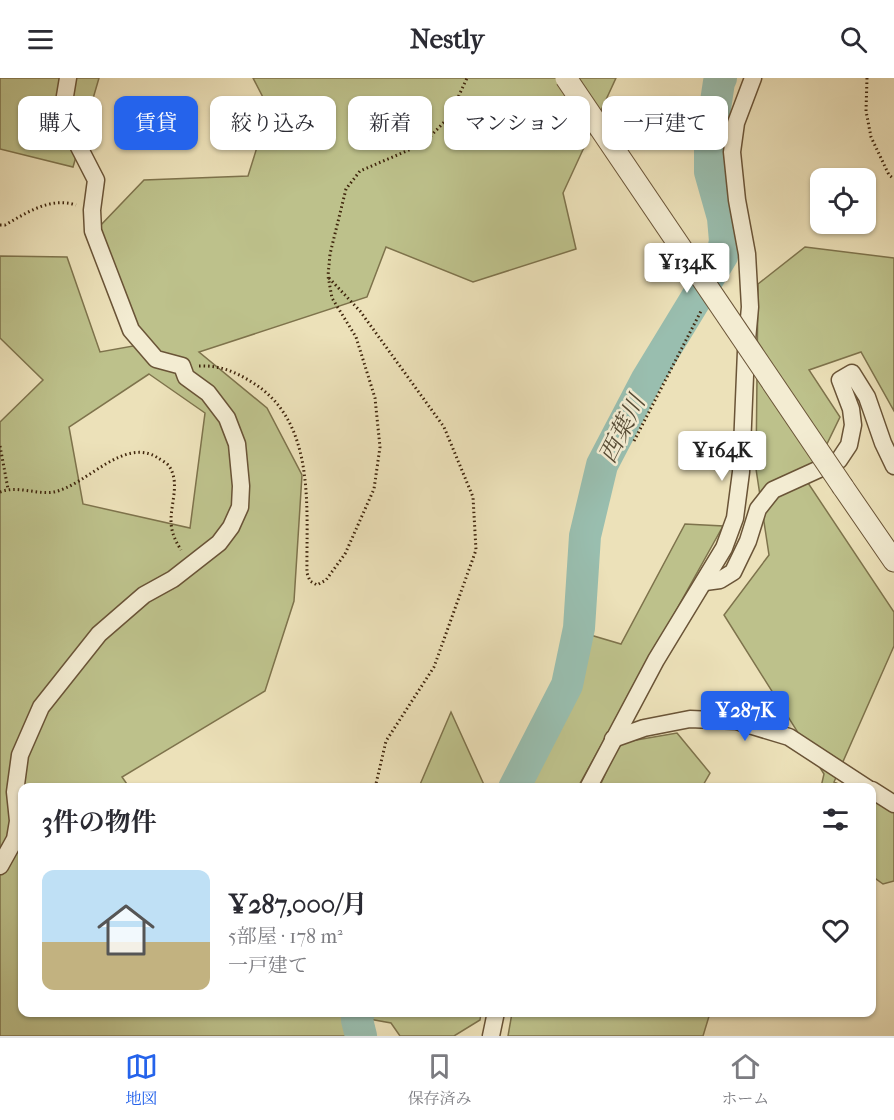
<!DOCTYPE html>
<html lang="ja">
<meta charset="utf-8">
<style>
:root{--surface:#fff;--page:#f7f7f7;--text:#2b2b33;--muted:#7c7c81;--line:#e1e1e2;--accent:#2563eb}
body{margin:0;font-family:"IM FELL French Canon","Noto Serif JP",serif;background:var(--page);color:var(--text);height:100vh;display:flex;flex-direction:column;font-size:22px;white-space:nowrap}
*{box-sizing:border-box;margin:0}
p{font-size:20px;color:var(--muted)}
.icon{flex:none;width:33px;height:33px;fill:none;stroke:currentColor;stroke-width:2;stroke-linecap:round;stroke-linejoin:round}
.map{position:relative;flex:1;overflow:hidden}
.panel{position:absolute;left:18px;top:705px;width:858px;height:234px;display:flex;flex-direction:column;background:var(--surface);border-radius:12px;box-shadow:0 2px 4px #0004}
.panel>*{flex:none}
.guide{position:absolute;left:18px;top:18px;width:858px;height:54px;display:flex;gap:12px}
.controls{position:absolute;left:810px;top:90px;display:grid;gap:12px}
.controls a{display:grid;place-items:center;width:66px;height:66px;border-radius:12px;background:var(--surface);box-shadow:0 2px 4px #0004;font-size:30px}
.price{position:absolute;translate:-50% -51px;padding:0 14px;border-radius:6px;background:#fff;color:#222;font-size:20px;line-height:39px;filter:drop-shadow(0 2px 3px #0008)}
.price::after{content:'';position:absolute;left:50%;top:36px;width:18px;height:14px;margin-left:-9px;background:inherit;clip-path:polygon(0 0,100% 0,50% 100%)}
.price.current{background:var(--accent);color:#fff}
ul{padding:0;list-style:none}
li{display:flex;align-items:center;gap:18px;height:150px;padding:0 24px}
li span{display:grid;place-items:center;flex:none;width:168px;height:120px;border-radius:12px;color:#555}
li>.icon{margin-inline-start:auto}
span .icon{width:72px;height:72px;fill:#fffc;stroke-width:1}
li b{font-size:26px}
h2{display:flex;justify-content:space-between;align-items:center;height:72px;padding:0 24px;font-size:26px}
.chip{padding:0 21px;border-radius:12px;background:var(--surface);box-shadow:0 2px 4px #0004;font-size:21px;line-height:54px}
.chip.current{background:var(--accent);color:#fff}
header{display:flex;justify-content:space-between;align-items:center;height:78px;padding:0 24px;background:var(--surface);font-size:27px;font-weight:700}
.dock{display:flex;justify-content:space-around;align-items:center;height:84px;border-top:2px solid var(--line);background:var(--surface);font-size:16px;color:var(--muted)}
.dock a{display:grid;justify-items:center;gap:3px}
.dock .current{color:var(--accent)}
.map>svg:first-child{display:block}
</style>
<header><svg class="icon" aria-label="menu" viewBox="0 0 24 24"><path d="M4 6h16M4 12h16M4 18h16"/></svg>Nestly<svg class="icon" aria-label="search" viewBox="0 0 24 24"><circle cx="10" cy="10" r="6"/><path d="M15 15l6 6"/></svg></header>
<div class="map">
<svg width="894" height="958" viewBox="0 0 894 958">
<rect width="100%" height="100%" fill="#ece1b9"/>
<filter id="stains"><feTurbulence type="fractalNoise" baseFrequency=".00333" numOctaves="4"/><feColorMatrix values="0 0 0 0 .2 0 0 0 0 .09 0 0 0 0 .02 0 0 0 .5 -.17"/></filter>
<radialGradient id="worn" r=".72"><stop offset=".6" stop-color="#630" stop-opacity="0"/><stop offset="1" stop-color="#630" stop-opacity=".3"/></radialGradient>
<g fill="#bdc18b" stroke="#7e734c" stroke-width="1.5" fill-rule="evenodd">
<polygon points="0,0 99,0 73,89 0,71"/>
<path d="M253 0H616L563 115 576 171 473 204 386 169 367 219 199 274 267 330 302 397 294 523 265 613 122 699 129 709 22 710V934L481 935 480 942 454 958H400L391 945 347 937 351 958H0V344L43 302 0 260V178L67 179 100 274 139 267 99 149 144 102 248 98 269 31ZM149 296 205 335 190 450 83 426 69 349Z"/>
<polygon points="805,169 894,180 894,333 861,274 809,292 840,339 808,405 894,534 894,568 834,704 845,709 821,709 824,696 724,537 769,477 756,391 758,206"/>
<polygon points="685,446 723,448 578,709 526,710 573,618 587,556 621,566"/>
<polygon points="451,634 485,709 419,709"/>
<polygon points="677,655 710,695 702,709 599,710 619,665"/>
<polygon points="872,721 894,731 894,803 883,806 872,798"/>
<polygon points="512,935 512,934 710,935 703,958 508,958"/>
</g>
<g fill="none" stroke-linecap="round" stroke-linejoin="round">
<g stroke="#99beaf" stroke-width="32">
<polyline points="514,710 567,607 579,550 585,458 602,387 647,301 722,178 725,163 723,140 710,94 710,63 719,4 721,0"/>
<polyline points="359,934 357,942 361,958"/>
</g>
<g stroke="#6a5437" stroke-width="19">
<g id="minor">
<polyline points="705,504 720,502 733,494 748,463 758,431 773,412 839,382 849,367 853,347 851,331 840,302 852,295 867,319 883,365 894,388"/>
<polyline points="613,661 644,650 690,641 736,643 789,659 867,710"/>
<polyline points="588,710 656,582 724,470 735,440 741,394 746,273 750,229 747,176 737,122 732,74 736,45 753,0"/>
<polyline points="872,712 894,726"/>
<polyline points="0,788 15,761 18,743 15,714 20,677 41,629 99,556 144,517 173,501 219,465 231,449 240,429 241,408 237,366 227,340 208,315 186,299 182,288 156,281 131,252 93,153 92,132 96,102 62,36 68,0"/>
<polyline points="491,958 496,934"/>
</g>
</g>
<g stroke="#6a5437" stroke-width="23">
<polyline id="tertiary" points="843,409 894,483"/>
</g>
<g stroke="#3f250c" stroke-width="3" stroke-dasharray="1.5 3" stroke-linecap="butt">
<polyline points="867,0 866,33 871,59 889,97 894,101"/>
<path d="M0 147H5C28 134 50 119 76 127"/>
<polyline points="329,200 360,233 444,349 473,419 476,472 434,589 386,663 375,710"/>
<path d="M199 288C218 287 234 293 250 303 317 342 306 429 307 495L310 503 317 507 326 502 345 476 374 411 380 369 375 320 356 259 332 220 328 198 330 176 346 111 360 93 423 66 449 39 467 0"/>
<polyline points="634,363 701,233"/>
<polyline points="0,368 8,411"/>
<path d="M0 414C18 407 36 417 54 414 87 407 124 358 158 380 161 382 167 385 169 388 180 404 171 425 171 442 171 454 175 462 181 472"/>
</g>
<use href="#minor" stroke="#f3ecd2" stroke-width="16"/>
<use href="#tertiary" stroke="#f3ecd2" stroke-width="21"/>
<g stroke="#6a5437" stroke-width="23" stroke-linecap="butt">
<polyline id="tertiary-bridge" points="566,0 843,409"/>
</g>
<use href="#tertiary-bridge" stroke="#f3ecd2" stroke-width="21"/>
</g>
<g text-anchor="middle" stroke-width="5" stroke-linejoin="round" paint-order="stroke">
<g font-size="24" font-style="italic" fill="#564b35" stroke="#f3ecd2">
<text transform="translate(622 351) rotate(-63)" y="8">西葉川</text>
</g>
</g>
<rect width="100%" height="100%" filter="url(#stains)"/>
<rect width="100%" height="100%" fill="url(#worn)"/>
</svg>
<div class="controls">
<a><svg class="icon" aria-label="locate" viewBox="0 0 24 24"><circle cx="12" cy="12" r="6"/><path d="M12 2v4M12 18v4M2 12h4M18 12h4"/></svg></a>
</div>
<b class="price" style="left:687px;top:216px">¥134K</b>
<b class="price" style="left:722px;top:404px">¥164K</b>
<b class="price current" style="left:745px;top:664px">¥287K</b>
<div class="guide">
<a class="chip">購入</a>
<a class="chip current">賃貸</a>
<a class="chip">絞り込み</a>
<a class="chip">新着</a>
<a class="chip">マンション</a>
<a class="chip">一戸建て</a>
</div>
<section class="panel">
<h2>3件の物件<svg class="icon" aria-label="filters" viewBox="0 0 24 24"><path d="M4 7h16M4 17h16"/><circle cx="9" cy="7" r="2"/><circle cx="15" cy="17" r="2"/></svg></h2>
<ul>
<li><span style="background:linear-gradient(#bfe0f5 60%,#c2b280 0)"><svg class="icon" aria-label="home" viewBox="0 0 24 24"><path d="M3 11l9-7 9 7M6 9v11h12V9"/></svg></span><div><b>¥287,000/月</b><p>5部屋 · 178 m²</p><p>一戸建て</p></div><svg class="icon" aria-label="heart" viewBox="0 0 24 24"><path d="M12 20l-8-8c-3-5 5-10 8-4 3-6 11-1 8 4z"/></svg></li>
</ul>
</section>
</div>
<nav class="dock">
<a class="current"><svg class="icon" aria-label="map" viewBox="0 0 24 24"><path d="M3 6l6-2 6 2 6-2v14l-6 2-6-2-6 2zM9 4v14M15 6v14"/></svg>地図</a>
<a><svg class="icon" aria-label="saved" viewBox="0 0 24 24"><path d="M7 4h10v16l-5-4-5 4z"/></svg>保存済み</a>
<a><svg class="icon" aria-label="home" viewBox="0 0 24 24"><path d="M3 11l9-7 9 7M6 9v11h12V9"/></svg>ホーム</a>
</nav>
